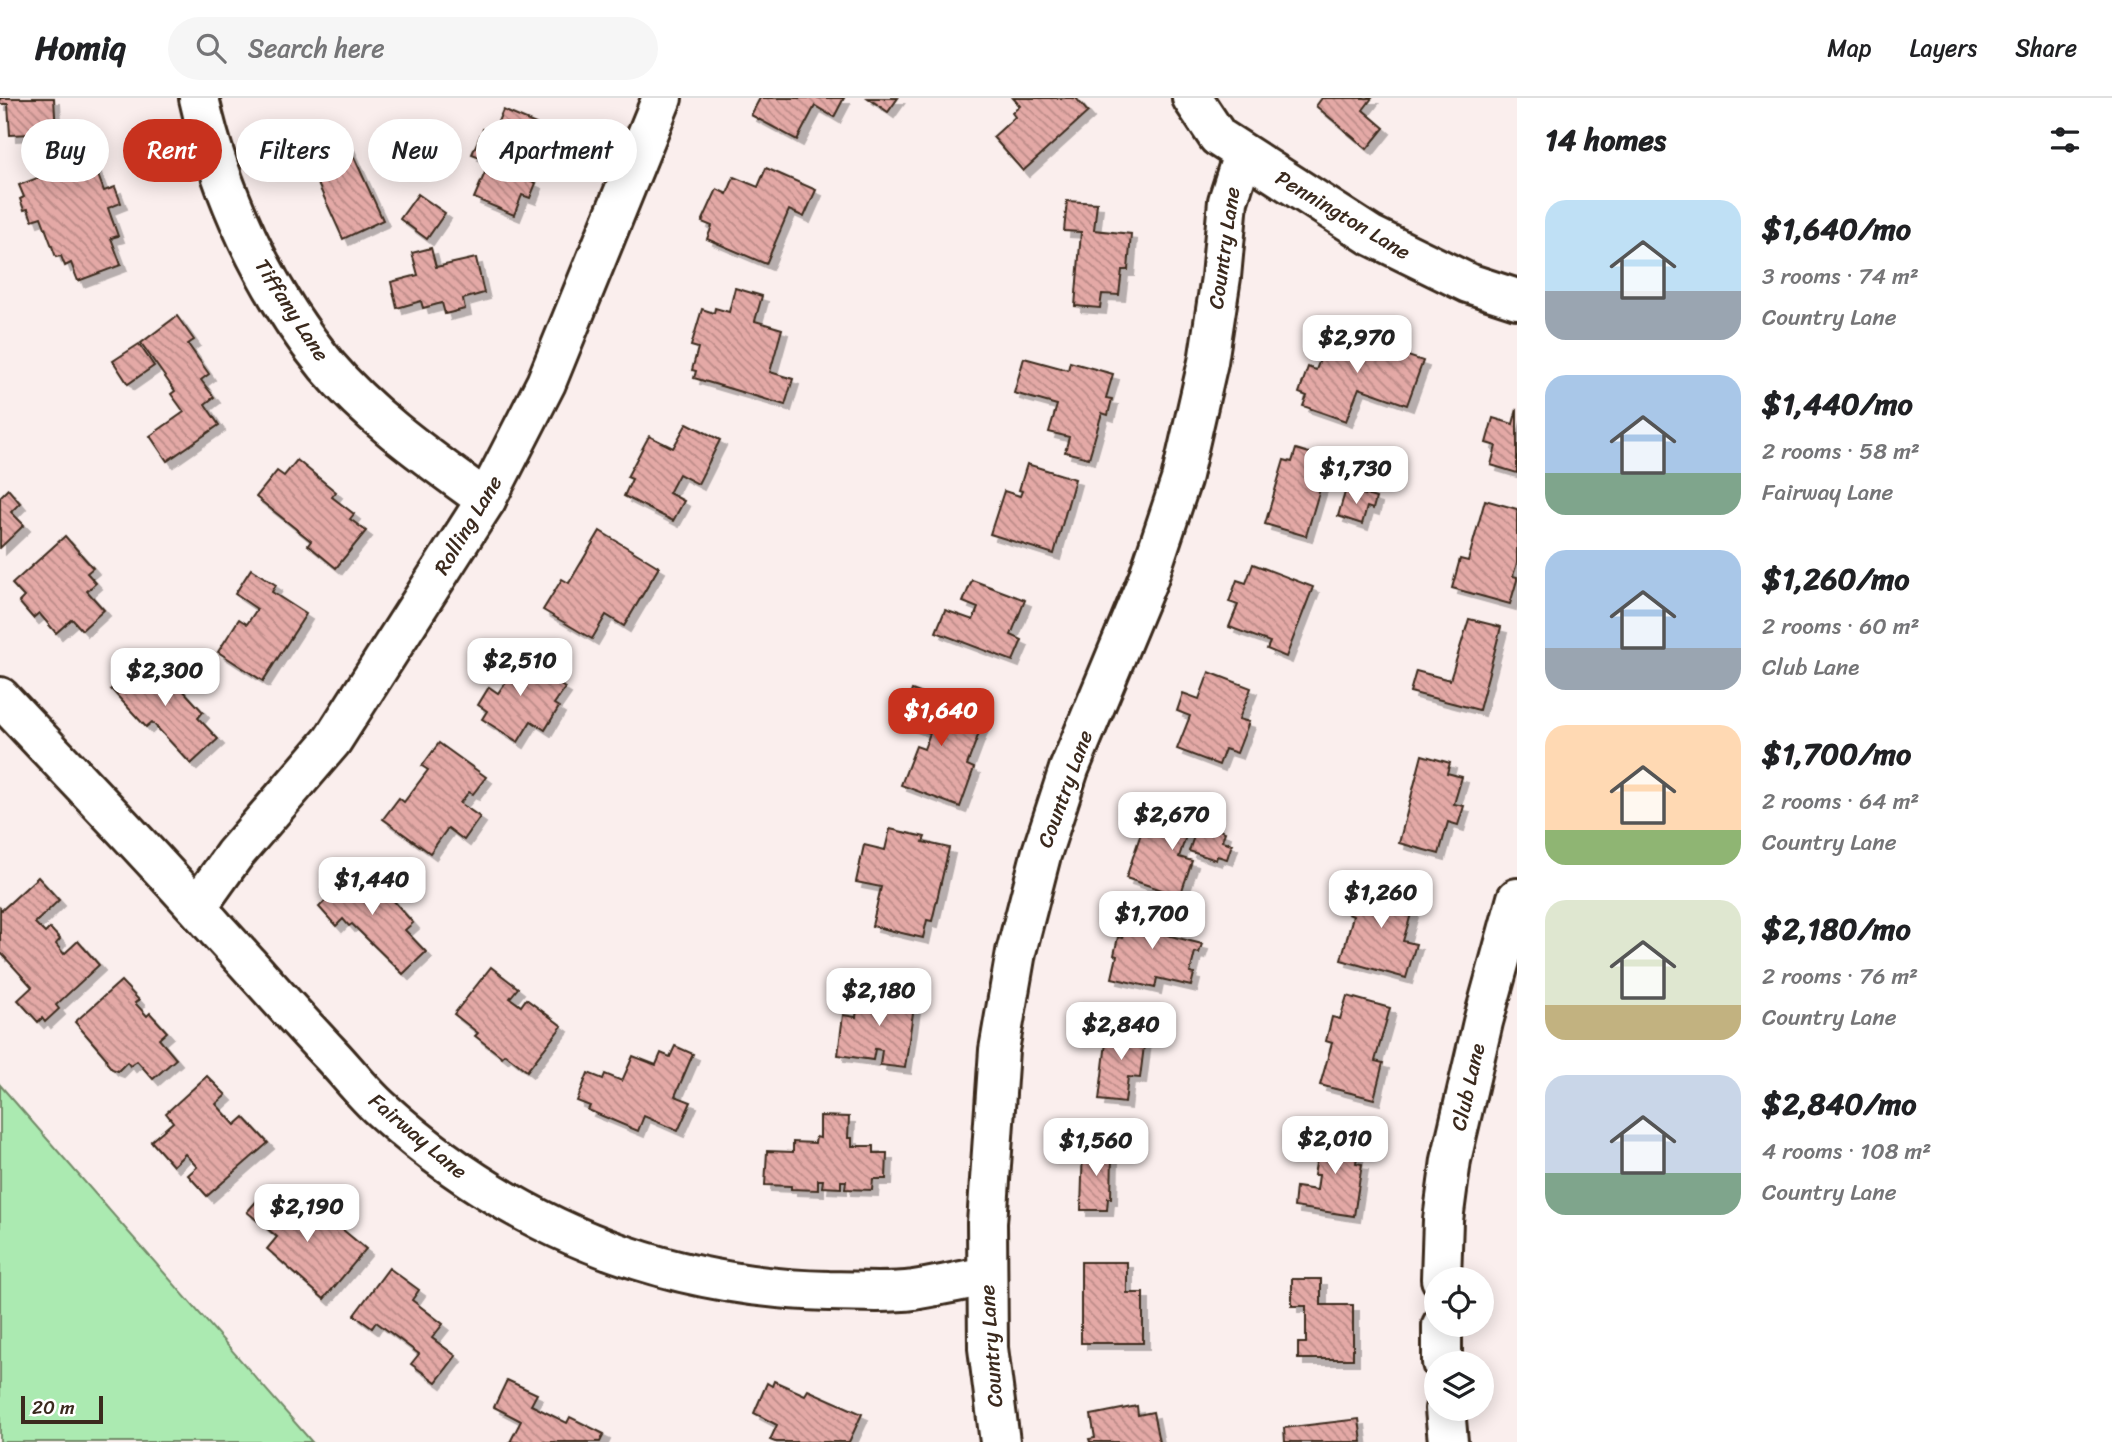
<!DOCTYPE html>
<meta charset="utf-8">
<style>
:root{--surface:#fff;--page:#f6f6f6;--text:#202124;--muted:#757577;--line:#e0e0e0;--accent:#c8321e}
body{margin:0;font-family:Sriracha,sans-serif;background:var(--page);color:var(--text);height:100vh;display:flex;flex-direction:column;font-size:26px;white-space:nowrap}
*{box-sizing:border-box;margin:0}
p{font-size:23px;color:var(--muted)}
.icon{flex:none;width:38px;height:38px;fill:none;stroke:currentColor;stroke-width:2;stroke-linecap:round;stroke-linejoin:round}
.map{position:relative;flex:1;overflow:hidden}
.panel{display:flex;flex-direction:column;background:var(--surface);width:595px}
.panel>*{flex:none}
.top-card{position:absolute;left:21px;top:21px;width:665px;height:63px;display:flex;gap:14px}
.fabs{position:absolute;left:1424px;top:1169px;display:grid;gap:14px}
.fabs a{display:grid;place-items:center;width:70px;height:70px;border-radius:50%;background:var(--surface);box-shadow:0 4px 18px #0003;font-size:35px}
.scale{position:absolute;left:21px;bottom:18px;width:82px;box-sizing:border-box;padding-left:7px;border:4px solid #3b2a1e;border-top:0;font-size:19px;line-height:24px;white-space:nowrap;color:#3b2a1e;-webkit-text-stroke:5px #fff;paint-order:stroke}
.price{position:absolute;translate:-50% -60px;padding:0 16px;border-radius:14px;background:#fff;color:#222;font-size:23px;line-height:46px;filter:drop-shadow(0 2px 4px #0008)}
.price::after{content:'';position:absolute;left:50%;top:42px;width:21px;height:16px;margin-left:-10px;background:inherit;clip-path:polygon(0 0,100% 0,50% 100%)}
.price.on{background:var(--accent);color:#fff}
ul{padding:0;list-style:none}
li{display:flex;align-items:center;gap:21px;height:175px;padding:0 28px}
li span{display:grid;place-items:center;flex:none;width:196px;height:140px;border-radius:21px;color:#555}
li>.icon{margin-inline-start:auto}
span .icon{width:84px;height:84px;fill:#fffc;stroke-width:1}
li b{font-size:30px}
h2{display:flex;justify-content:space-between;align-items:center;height:84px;padding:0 28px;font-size:30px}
.pill{padding:0 24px;border-radius:32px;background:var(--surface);box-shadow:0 4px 18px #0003;font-size:24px;line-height:63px}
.pill.on{background:var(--accent);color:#fff}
header{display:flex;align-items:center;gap:42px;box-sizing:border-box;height:98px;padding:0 35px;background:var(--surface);border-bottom:2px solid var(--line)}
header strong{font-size:33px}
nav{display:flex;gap:38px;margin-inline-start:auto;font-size:24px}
.search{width:490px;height:63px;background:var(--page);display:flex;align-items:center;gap:18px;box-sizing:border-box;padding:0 24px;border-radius:38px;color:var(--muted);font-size:26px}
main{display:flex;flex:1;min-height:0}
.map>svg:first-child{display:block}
</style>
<header>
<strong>Homiq</strong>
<div class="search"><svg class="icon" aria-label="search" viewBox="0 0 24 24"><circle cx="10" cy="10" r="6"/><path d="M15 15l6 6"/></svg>Search here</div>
<nav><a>Map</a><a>Layers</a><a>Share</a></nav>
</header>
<main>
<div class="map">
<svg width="1517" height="1344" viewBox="0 0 1517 1344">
<defs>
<pattern id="building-back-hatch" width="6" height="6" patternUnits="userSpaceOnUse" patternTransform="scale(1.75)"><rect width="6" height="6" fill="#e4a9a6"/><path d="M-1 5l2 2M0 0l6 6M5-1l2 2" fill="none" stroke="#ba8a87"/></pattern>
<filter id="shadow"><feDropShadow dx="6" dy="6" stdDeviation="0" flood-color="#0004"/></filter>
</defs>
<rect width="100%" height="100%" fill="#faeeed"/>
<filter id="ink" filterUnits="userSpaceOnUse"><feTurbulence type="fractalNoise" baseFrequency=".0143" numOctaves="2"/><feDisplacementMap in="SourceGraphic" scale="14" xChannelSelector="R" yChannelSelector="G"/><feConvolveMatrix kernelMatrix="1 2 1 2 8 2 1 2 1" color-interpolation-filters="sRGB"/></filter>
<g filter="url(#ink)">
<polygon fill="#abeab1" stroke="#738a68" stroke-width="2" points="0,987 312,1344 0,1344"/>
<g fill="url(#building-back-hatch)" stroke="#3b2a1e" stroke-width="2" filter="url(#shadow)">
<polygon points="0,0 54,0 56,35 10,37 8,6 0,6"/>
<polygon points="760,0 844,0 834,19 815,8 797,42 751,17"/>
<polygon points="868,0 898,0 888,14"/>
<polygon points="1013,0 1076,0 1088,14 1023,73 993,39 1015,19 1012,15 1020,8"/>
<polygon points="1322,0 1372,0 1363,12 1384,30 1367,51 1316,8"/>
<polygon points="503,12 536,26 528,47 542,53 529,82 536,85 530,100 522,97 514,117 474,100 490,63 472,56 483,31 493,35"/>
<polygon points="348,46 383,122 343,141 308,64"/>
<polygon points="92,61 104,93 115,89 121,105 108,110 118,138 111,140 121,167 78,183 71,165 65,168 61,158 56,159 41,119 32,122 28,111 24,112 20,101 24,99 19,87 40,79 37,72 62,63 65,71"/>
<polygon points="766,70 816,92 804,119 789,112 766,166 707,141 712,128 702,124 717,91 727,96 734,79 758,89"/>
<polygon points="418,96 445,115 427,141 400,121"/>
<polygon points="1067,103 1097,105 1094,132 1131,136 1128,172 1122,172 1119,197 1102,196 1100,210 1075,208 1081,134 1064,133"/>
<polygon points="431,150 436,169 476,160 484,195 463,201 465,211 445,216 442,205 423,210 421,203 397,210 391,184 418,177 412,155"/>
<polygon points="735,190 762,198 755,223 782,231 770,274 793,281 785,307 694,280 696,273 692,272 698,250 691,248 702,211 714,215 715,210 729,214"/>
<polygon points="177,218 194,242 188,246 209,276 201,282 214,299 205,306 219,327 167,363 150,338 184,314 171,296 175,293 141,245"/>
<polygon points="1331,232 1423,263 1407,307 1359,290 1346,323 1303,308 1307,298 1299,295 1308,269 1316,272"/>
<polygon points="139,246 154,268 128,286 113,263"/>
<polygon points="1024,260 1068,272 1070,264 1113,276 1106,300 1112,301 1108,317 1102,315 1089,360 1065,354 1069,339 1049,334 1057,307 1014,295"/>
<polygon points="1517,311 1517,375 1491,367 1496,348 1486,345 1493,320 1513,326"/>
<polygon points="687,325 720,342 698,386 679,376 669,395 684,403 673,423 624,398 632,381 627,379 649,338 673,350"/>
<polygon points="1296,351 1329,361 1306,438 1265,426 1284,362 1292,364"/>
<polygon points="297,362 336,394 332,399 354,416 350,421 366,433 336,470 308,447 311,443 256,399 277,373 284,378"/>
<polygon points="1027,366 1075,381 1054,456 990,436 1004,393 1020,398 1022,393 1019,392"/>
<polygon points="8,391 20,405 11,414 24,427 0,450 0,399"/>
<polygon points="1346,391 1376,400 1373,411 1367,409 1362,426 1338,418"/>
<polygon points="1485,402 1517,411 1517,465 1513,478 1517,479 1517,482 1510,506 1452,490 1460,461 1468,463"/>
<polygon points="600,433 659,469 624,528 606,517 592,541 543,512 562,481 569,485"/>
<polygon points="65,438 93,470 87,475 96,485 87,493 104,512 82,532 72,521 56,535 39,515 33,520 19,504 24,499 12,486"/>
<polygon points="1253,466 1313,489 1286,559 1267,551 1270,544 1229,529 1238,507 1229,504 1237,482 1246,485"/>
<polygon points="251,471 276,487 272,494 306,516 263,583 218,554 239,521 247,526 257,511 235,496"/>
<polygon points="972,482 1025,502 1011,537 1022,542 1013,563 936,534 945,512 973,522 978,510 963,504"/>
<polygon points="1469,521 1501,529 1479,612 1410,594 1416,573 1450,582"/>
<polygon points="503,551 565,590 554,606 559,609 545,632 531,623 518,644 482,621 487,613 478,607 489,589 498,595 507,582 491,572"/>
<polygon points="149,555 203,614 198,620 218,641 191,666 152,624 146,629 111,591"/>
<polygon points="1209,574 1251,590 1239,621 1249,624 1237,655 1225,651 1219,667 1177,651 1190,618 1177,613 1183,595 1199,601"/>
<polygon points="912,592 985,619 967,667 974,670 960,709 901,687 916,648 924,651 930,635 900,624"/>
<polygon points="439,645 486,679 473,696 469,694 460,705 480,719 464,742 448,730 430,755 383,721 399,700 404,704 428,672 422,668"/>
<polygon points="1422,657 1450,665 1447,675 1462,679 1454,706 1464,708 1458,727 1448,724 1439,756 1399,745"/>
<polygon points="1148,714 1197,730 1199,725 1225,734 1222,743 1232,746 1227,761 1217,758 1216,762 1189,753 1194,738 1187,735 1179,759 1192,763 1180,798 1126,780"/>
<polygon points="890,731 925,739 923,744 949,750 932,823 927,822 923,840 872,828 881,789 856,784 864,747 885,752"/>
<polygon points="342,772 351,782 362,772 386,797 388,796 413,825 405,832 426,854 403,876 352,826 349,828 343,821 336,828 319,809 328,800 321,792"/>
<polygon points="1379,777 1409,786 1402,810 1412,813 1403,843 1416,846 1406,880 1341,862 1353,818 1348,816 1354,797 1372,801"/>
<polygon points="38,779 59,802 35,825 45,835 50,830 60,841 56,846 64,856 78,843 99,867 56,907 59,911 45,924 42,920 38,924 18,902 32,889 2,856 0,857 0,810 2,812"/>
<polygon points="1130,805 1159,812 1156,825 1169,828 1167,837 1202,846 1199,855 1195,854 1190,875 1194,876 1191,888 1157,880 1155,890 1112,880 1117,858 1114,857 1118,839 1122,840"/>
<polygon points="491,869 518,890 510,900 521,908 526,901 562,928 527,973 505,956 502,959 475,938 478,935 454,916"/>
<polygon points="121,883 139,902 135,905 147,918 150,915 167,934 159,941 176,961 153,981 137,963 130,968 127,964 118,973 112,971 107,965 106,960 75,924"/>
<polygon points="881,888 909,892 907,907 914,908 905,970 880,967 882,952 875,951 873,962 838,957 843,917 856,919 859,899 879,902"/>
<polygon points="1347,898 1390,910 1375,963 1383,965 1374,1001 1320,987 1332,945 1326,943 1332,919 1340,921"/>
<polygon points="1108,928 1146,932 1140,980 1128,979 1125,1005 1099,1002"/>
<polygon points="675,948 693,956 675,998 691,1004 678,1033 644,1018 638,1033 588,1012 590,1008 577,1003 588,975 603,981 605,976 622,983 633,958 656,967 661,955 670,959"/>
<polygon points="207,978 226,997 216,1006 235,1027 244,1019 268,1045 207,1098 188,1077 197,1069 185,1056 173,1068 151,1043 173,1024 166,1015"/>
<polygon points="820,1018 849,1019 848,1040 852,1040 852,1048 874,1048 874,1055 887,1055 886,1081 873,1081 872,1092 845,1091 846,1083 841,1083 841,1090 822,1089 823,1082 818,1082 818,1092 791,1091 791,1088 765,1087 767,1053 793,1054 793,1044 815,1045 816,1039 820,1040"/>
<polygon points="1330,1029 1361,1034 1356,1065 1362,1066 1354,1118 1294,1109 1296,1089 1317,1092 1319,1077 1314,1077 1318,1053 1326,1054"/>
<polygon points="1083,1047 1107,1048 1107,1058 1112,1058 1111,1100 1108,1100 1107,1112 1081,1112"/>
<polygon points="268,1090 290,1108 287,1112 294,1118 301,1109 329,1133 336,1126 366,1151 324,1201 267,1151 277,1139 247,1114"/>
<polygon points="1081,1164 1127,1164 1127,1195 1143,1195 1143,1245 1081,1245"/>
<polygon points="389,1170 419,1192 412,1202 443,1226 432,1240 456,1258 436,1284 411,1266 419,1256 376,1224 372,1230 354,1217"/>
<polygon points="1292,1181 1321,1181 1321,1207 1353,1207 1353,1261 1298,1261 1298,1245 1306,1245 1306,1208 1292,1208"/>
<polygon points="507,1282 537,1296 531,1307 567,1325 570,1319 604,1336 600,1344 510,1344 521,1323 494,1309"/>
<polygon points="774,1283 805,1297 808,1292 862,1316 849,1344 775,1344 770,1342 777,1327 754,1315 767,1285 772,1288"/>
<polygon points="1137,1308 1138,1317 1153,1314 1159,1344 1090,1344 1089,1341 1095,1340 1091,1317"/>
<polygon points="1359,1321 1362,1344 1285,1344 1284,1330"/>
</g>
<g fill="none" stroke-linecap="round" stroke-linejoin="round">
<g stroke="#3b2a1e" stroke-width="44">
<g id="minor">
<path d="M199 0C220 95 265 192 327 268 372 321 430 361 486 402"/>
<polyline points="1192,0 1218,39 1370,137 1468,185 1517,201"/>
<path d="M0 599C72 676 146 752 216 831 255 873 292 916 331 957 348 975 363 995 381 1011 508 1126 657 1189 829 1193 856 1193 886 1196 914 1192 938 1188 962 1183 986 1178"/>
<polyline points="197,809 234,757 332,643 486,402 546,285 662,0"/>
<polyline points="1441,1181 1443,1122 1451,1062 1483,924 1517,800"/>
<polyline points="1442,1227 1442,1265"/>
<polyline points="1445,1311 1448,1344"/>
<polyline points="1000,1344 988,1250 987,1125 999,952 1016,854 1041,757 1069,671 1148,481 1181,382 1208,264 1221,179 1228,103 1243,56"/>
</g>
</g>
<use href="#minor" stroke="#fff" stroke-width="38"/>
</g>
</g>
<g text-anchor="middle" stroke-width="5" stroke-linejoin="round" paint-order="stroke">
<g font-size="21" fill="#3b2a1e" stroke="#fff">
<text transform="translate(1343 117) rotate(31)" y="7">Pennington Lane</text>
<text transform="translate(1224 150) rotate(-82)" y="7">Country Lane</text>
<text transform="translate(292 212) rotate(57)" y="7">Tiffany Lane</text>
<text transform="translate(468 427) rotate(-59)" y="7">Rolling Lane</text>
<text transform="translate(1065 691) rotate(-70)" y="7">Country Lane</text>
<text transform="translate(1468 989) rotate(-77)" y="7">Club Lane</text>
<text transform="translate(418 1038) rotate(40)" y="7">Fairway Lane</text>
<text transform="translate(991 1248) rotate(-94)" y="7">Country Lane</text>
</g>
</g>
</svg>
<div class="fabs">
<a><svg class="icon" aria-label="locate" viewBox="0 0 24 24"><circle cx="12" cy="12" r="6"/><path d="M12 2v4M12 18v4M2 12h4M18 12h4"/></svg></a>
<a><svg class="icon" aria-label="layers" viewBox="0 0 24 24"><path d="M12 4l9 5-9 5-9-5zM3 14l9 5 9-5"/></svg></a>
</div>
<div class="scale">20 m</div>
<b class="price" style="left:1357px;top:277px">$2,970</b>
<b class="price" style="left:1356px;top:408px">$1,730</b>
<b class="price" style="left:520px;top:600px">$2,510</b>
<b class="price" style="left:165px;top:610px">$2,300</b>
<b class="price on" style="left:941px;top:650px">$1,640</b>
<b class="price" style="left:1172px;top:754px">$2,670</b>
<b class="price" style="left:372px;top:819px">$1,440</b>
<b class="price" style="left:1381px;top:832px">$1,260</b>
<b class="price" style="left:1152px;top:853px">$1,700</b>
<b class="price" style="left:879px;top:930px">$2,180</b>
<b class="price" style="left:1121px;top:964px">$2,840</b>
<b class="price" style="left:1335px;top:1078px">$2,010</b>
<b class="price" style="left:1096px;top:1080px">$1,560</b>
<b class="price" style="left:307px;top:1146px">$2,190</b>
<div class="top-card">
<a class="pill">Buy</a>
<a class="pill on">Rent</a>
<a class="pill">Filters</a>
<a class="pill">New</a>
<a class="pill">Apartment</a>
</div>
</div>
<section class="panel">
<h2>14 homes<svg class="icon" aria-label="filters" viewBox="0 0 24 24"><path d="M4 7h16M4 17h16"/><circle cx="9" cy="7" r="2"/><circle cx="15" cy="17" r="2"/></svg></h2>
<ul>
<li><span style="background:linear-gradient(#bfe0f5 65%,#9aa5b1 0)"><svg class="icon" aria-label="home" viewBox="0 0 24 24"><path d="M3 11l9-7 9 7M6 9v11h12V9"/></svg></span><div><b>$1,640/mo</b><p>3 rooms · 74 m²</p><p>Country Lane</p></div></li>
<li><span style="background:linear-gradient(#a9c7e8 70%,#7fa58c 0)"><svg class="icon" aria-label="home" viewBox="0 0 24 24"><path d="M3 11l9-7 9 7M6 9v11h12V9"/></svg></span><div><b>$1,440/mo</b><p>2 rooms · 58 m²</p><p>Fairway Lane</p></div></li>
<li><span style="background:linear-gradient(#a9c7e8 70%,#9aa5b1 0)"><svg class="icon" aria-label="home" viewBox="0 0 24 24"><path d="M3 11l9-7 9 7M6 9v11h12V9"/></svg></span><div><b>$1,260/mo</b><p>2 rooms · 60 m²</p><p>Club Lane</p></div></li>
<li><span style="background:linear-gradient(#ffd9b3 75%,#8fb573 0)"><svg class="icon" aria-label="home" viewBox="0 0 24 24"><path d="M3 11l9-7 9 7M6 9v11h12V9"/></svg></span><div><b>$1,700/mo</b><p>2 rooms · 64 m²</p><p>Country Lane</p></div></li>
<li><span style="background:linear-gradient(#dfe7d0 75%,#c2b280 0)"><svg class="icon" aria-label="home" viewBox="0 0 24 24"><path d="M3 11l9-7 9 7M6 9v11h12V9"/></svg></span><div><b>$2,180/mo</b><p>2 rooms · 76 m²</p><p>Country Lane</p></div></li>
<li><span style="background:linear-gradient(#c9d6e8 70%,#7fa58c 0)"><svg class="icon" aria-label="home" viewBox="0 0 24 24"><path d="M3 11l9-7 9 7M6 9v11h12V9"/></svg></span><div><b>$2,840/mo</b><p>4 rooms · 108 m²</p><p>Country Lane</p></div></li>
</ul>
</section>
</main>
